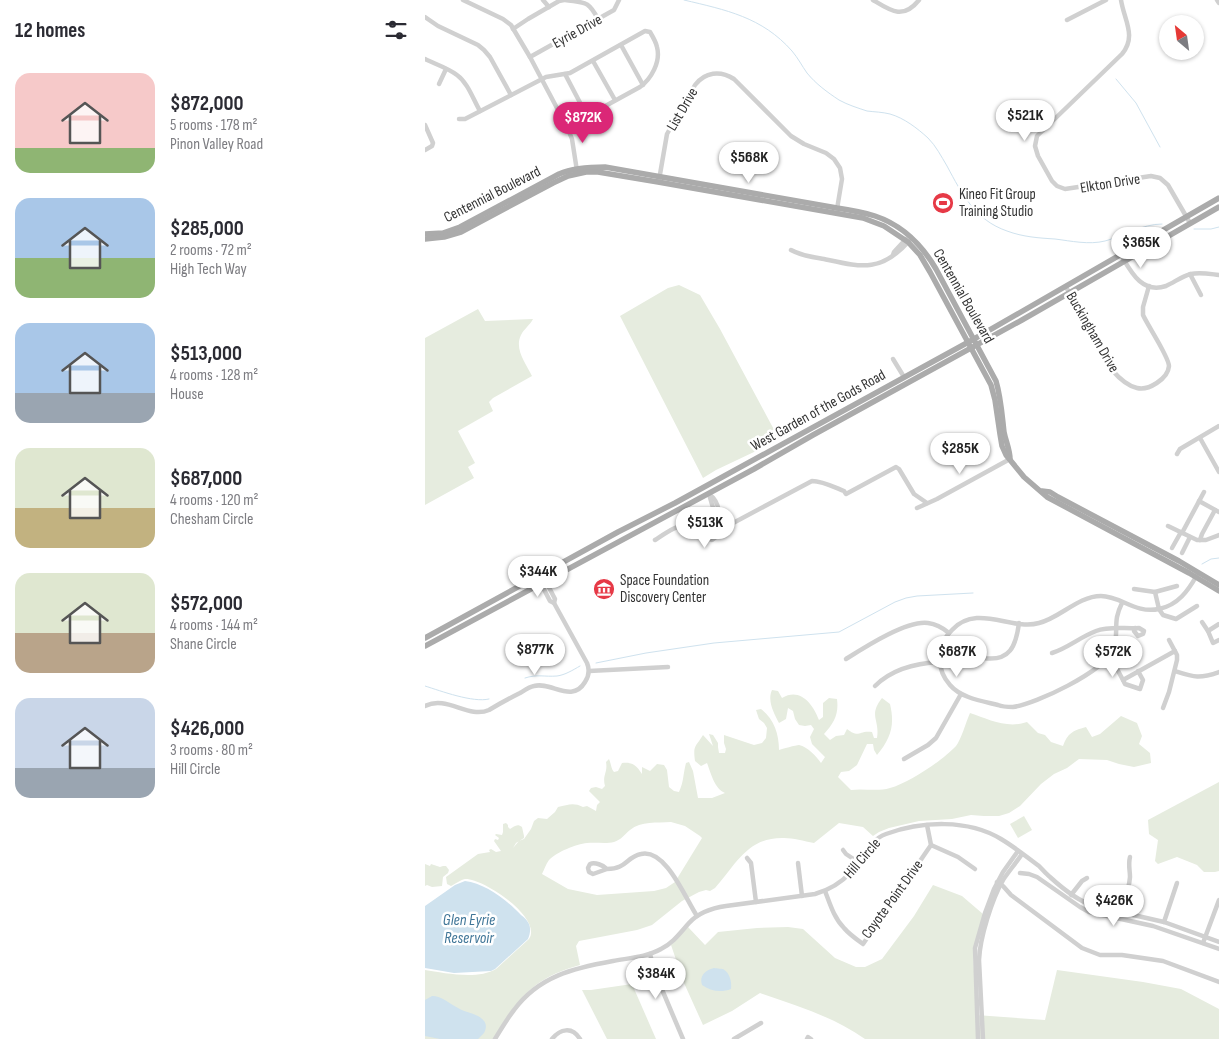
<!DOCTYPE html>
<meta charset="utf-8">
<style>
:root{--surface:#fff;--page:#f7f7f7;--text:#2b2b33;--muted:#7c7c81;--accent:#db2777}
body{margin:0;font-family:"Sofia Sans Condensed",sans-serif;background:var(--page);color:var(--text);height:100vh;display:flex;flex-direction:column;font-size:19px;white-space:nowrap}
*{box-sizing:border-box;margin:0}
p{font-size:16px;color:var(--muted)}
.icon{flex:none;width:28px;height:28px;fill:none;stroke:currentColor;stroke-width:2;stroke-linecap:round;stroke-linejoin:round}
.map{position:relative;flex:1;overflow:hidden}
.panel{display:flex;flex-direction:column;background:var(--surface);width:425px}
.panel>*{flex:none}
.needle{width:32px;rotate:331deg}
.controls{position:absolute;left:734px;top:15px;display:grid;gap:10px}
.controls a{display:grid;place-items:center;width:45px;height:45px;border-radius:50%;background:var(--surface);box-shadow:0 1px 4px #0004;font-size:25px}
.price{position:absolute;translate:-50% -42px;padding:0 11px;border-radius:18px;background:#fff;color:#222;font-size:16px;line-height:32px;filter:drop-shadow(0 1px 2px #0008)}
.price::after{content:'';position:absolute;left:50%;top:30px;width:15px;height:11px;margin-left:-8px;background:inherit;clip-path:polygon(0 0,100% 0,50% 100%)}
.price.on{background:var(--accent);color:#fff}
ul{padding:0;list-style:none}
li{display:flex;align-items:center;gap:15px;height:125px;padding:0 15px}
li span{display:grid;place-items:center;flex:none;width:140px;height:100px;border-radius:15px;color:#555}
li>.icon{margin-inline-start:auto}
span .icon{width:60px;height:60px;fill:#fffc;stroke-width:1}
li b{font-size:21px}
h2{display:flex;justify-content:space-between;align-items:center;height:60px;padding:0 15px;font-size:21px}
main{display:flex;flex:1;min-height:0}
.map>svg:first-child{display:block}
</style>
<main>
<section class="panel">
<h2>12 homes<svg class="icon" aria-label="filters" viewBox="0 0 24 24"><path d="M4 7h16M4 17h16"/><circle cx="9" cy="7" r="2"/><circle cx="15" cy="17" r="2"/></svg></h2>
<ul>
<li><span style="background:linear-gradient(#f6c9c9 75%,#8fb573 0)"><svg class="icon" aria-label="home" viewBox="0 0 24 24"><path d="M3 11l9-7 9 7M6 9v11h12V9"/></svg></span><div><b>$872,000</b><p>5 rooms · 178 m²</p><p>Pinon Valley Road</p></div></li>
<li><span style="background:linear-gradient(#a9c7e8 60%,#8fb573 0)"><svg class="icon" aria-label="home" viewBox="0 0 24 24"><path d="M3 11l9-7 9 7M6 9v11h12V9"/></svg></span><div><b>$285,000</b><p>2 rooms · 72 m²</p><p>High Tech Way</p></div></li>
<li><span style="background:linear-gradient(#a9c7e8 70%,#9aa5b1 0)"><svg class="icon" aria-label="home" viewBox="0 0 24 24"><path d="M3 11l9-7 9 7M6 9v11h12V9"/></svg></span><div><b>$513,000</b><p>4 rooms · 128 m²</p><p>House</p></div></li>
<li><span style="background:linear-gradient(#dfe7d0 60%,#c2b280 0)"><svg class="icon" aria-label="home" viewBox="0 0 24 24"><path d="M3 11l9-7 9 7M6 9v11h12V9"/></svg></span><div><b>$687,000</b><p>4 rooms · 120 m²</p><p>Chesham Circle</p></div></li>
<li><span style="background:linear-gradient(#dfe7d0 60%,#b9a48a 0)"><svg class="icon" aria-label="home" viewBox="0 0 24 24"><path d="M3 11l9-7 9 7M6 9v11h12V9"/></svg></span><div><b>$572,000</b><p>4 rooms · 144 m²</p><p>Shane Circle</p></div></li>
<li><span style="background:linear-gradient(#c9d6e8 70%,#9aa5b1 0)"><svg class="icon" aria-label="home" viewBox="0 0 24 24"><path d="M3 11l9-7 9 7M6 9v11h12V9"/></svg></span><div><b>$426,000</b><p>3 rooms · 80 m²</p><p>Hill Circle</p></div></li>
</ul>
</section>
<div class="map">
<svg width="794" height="1039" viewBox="0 0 794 1039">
<rect width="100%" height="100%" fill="#fff"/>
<g fill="#e6ecdf" fill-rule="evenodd">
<polygon points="254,285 275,295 295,329 354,439 346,444 291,470 278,478 195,316 243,288"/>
<path d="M53 309 60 321 108 319C105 325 99 329 96 335 89 349 101 364 107 376L68 398 64 402 68 411 33 431 50 463 43 467 49 478 0 505V338Z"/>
<path d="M347 690 353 691 357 698C375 687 388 704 394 720L398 717V703L404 698 412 699C414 714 409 723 399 734L405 740 411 736 419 735 422 729C435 739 433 730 447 732L449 738H452C455 719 443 716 457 698L465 704C470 725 466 738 452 755L449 750 448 744H442L432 765 424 771 416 772 413 777 426 790C439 788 452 792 465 788 484 783 518 760 531 746 536 740 541 722 545 713 563 719 582 729 602 722L613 733 620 735 626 742 638 746C643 733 647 731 661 727L667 737 675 734 696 716 712 723 717 736 714 744 725 753 726 763 709 767 694 764 682 760 654 759 642 768 629 774 616 784 595 806 584 813 574 816H559L546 815 527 819 494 821 464 828 454 832 448 836 438 827 414 823 389 843C379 841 368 838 359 838 322 837 311 865 290 888L285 891 281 890 274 892 257 901 227 925 212 930 154 941 151 946 155 965C108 978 92 999 68 1039H0V970C19 973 53 980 71 969L104 939C118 918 58 878 40 879 35 880 30 884 26 886L22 884 21 877 53 854 65 852 64 850 66 849 71 852 76 851 69 841 70 839 73 840 74 838 70 835 71 834 77 835 78 832V824L81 823 83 825V827L85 829C89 827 92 823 97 827L99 836V838L91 843 88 848 94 841 99 839 106 829 109 821 113 818 122 819 130 812 133 807C143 805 148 802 158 807L162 806 171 811 172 805 175 802 164 791 166 788 171 787 177 789 180 786C177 775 183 773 181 762L184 759C186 763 186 769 189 772L193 771 197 763C208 762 211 765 217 774V767L225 771 232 764 239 765 242 770 244 787 249 791 254 792C259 781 258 774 261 763L264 762 268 771 273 798H287L300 793C290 789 286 774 282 763L276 766 270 761C268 745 270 748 278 735L288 746 284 734 288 735 293 743V747L294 753H300L301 749 299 743V735L329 745 337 743 341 738 342 728 339 723 334 719 331 710 336 709C349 719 354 734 354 750 357 749 371 745 374 745 383 747 391 756 396 763L400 757 387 744 385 737 389 729 386 725 380 726 374 725 370 719 368 711 363 708 361 719 354 723C349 713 342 701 347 690ZM246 822 260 826 275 836 277 838 250 882 241 888 229 891 172 895 143 889 117 874C119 870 121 864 124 860 132 852 151 844 162 843 171 842 181 844 189 842 196 840 200 834 205 830 216 821 232 823 246 822Z"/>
<polygon points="794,782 794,871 790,872 779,872 772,865 752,857 733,864 730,861 733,840 724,834 723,820"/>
<polygon points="599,816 607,830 593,838 585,824"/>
<polygon points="0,864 5,866 6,864 15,867 18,866 21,866 24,870 23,873 18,877 17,886 7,887 2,885 0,886"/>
<path d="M508 885 537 896 558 914 548 950 551 1015 620 1020 632 970 718 982 756 989 794 1009V1039H440C407 1016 372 1006 335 993L307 1011 278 1025 259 983 246 945 263 927 280 945 293 932 332 928 363 927 378 929 410 958 431 967H440L457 959 489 916Z"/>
<polygon points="207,984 231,1039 182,1039 157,990 166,990"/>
</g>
<g fill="#cfe2ee">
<path d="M40 881C60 883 83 901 96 915 99 917 102 920 104 924 106 929 105 934 103 939L70 969 66 971 29 973 0 968V906L30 885Z"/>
<path d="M289 968C289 968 297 969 298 969 305 973 307 982 306 989 296 993 285 991 277 985 274 976 280 970 289 968Z"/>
<path d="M7 996C17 996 25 1004 33 1008 41 1013 53 1013 59 1021 62 1025 61 1029 59 1033L53 1039H15L0 1036V1000Z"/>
</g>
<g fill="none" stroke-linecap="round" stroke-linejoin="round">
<g stroke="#cfe2ee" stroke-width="1">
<path d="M259 0C301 10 337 17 367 51 373 58 377 66 382 73 391 84 402 92 414 100 423 105 433 108 442 111 450 112 457 112 465 114 479 118 492 128 503 138 511 146 516 156 522 166 537 194 550 220 582 231 598 237 614 238 630 239 646 241 664 245 680 241 699 236 717 224 737 224"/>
<polyline points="691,79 711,103 735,147"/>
<polyline points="769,229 786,229 794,227"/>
<polyline points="777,564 786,559 794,558"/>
<polyline points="171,663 221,653 289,643 414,632 470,602 481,598 492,596 548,593"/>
<path d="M100 678C112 674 120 677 132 676 140 675 148 670 155 666"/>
<path d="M0 686C16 691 48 703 64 699"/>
</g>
<g stroke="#d0d0d0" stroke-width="4.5">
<polyline points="38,0 78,19 86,25 105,57 142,127 147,139 152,171"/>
<polyline points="118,0 124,7"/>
<path d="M140 0C160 3 163 0 173 19"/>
<path d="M448 0C466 11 478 20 494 0"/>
<path d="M696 0C699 20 712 36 697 54L612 136 610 146 613 156 627 181 632 186 640 189 726 176 735 178 743 185 765 223"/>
<polyline points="792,0 794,3"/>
<polyline points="0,17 13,26 53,45 59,50 65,57 86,95"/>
<polyline points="642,20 681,0"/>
<polyline points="88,29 103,19 134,1 139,0"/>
<polyline points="196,45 218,85"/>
<polyline points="105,57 189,10 194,0"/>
<path d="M0 59C10 64 23 68 32 75 43 83 48 99 55 111"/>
<polyline points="168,61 190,100"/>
<polyline points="140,74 162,116"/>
<polyline points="14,84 21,69"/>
<path d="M34 119H40L121 77 145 73 220 31 225 32C228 37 231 42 232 47 236 62 226 79 215 87L142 127"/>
<polyline points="0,125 8,143 7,146 0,150"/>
<path d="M234 180 242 134 270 85C280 72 295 70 309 79L366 136 379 144 401 153 409 159 415 168 417 179 412 209"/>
<path d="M366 250C377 256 387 257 399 259 436 267 456 273 484 241"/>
<polyline points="468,255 469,252 481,239"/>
<path d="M696 255C706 272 717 294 741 286 750 282 757 276 766 274 775 272 785 274 794 275"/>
<polyline points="765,274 776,295"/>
<path d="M641 287 687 370C693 377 703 386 712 388 723 391 743 379 744 366 744 357 723 326 718 315V307L724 286"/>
<polyline points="468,359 479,377"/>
<polyline points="775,438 794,472"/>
<polyline points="752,454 755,449 794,426"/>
<path d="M284 494C298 504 294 522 291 537L287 540 282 538C282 527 292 524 289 511"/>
<polyline points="774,501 794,512"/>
<polyline points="492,508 512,499 585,459"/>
<polyline points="275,523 285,517 289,511 284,494"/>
<polyline points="743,526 772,540 781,540 794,535"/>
<polyline points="757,533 779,492"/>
<path d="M230 540C241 533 252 525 266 523 281 521 295 527 310 522L387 481C397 481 409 487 419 491L421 494 471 467 474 469 489 494 502 503"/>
<polyline points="775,540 777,534 790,510"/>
<polyline points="747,548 756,532"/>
<polyline points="757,553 765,537"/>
<polyline points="117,574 130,599 129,603"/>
<polyline points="709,589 730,592 752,586"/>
<polyline points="730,592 734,609 738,615 751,619 772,606"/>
<path d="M697 603C695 607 693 612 692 617 690 628 693 639 688 650 678 672 611 704 588 707 583 707 578 707 573 705 557 701 536 698 525 685 516 675 513 662 516 649 517 642 522 635 527 630 552 603 586 631 614 623 635 618 653 596 676 596 696 596 710 614 734 609 753 605 763 591 772 575"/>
<polyline points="777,622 783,631"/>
<polyline points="794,624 783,631 788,643 794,640"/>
<path d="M627 653C643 648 655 637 671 631 684 626 700 629 714 628L719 631 718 634 713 636 709 631 710 628"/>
<path d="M558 658C585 662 591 646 594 623"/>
<path d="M421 659C440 647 482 620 503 623 511 624 518 628 524 633"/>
<polyline points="692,669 698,680"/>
<polyline points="164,671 243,667"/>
<polyline points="713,671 718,680 715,689 700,684 698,680 750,651"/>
<path d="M750 671C769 677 774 679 794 672"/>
<path d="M450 686C467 669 492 663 515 662"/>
<path d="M0 706C22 695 43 719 64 710 74 704 85 698 95 693 100 690 104 687 109 686 126 681 147 704 160 682 164 676 165 670 162 663L129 603 125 601 112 576"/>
<polyline points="738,708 744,692 752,660 752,655 744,640"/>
<polyline points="479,759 503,745 511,738 536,694"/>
<polyline points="506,845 533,857 550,869"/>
<polyline points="418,850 421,854 433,862"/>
<polyline points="322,858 326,863 331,902"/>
<polyline points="373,863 377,896"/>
<path d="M182 869 168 874 164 872 163 868 165 864C170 862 178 865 182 869 202 869 201 857 216 854 241 848 261 900 272 916"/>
<polyline points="595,873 604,874 612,877 655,907 664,912 728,926 794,949"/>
<polyline points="572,882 578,886 586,895 657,948 675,955 697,955 738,961 794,982"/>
<path d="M400 891C405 904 409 918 419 928 424 934 431 939 438 944L506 845 502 825"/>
<polyline points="646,895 657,881 662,878"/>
<path d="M697 912C700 901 704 889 705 877 705 870 703 865 705 857"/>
<polyline points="739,922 752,883"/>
<polyline points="778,943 794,900"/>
<polyline points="225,954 230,973 258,1039"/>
<path d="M70 1039C76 1029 82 1019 89 1010 114 976 149 968 188 961 204 958 222 957 236 949 248 943 255 933 264 923 273 913 287 908 301 906L390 894C404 890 416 883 426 872 437 859 444 840 461 834 497 821 543 819 576 839 588 846 602 857 614 866 618 870 621 874 625 877 637 888 653 901 669 906L739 922 794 942"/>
<path d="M127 1039C135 1029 147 1026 155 1039"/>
<polyline points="309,1039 336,1023"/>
<polyline points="382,1039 383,1037 386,1039"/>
<polyline points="553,1039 550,948 560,913 569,889 578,872 593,851"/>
<path d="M558 1039 554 960C555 937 567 899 578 880 584 871 591 863 597 854"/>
</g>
<g stroke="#ababab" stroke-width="5.5">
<path d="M0 234 18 233 35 227 134 174C148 168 164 167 180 167L412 208C425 210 438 212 450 216 477 225 497 245 511 269L571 381C576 398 577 415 579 432 581 442 585 450 585 459"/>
<polyline points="0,239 19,237 36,232 128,183 143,176 161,172 173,172 233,182 438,218 459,226 483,242 495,255 505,272 566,385 570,400 575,434 577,446 581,455 599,477 622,497 764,573 794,591"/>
<polyline points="617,491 625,492 633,497 754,561 794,585"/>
<polyline points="0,638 193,532 250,503 549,339 794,198"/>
<polyline points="0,646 329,469 388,435 597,320 794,207"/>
</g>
</g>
<defs>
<g id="stadium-disc" transform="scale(1.125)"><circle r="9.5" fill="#e63946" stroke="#fff"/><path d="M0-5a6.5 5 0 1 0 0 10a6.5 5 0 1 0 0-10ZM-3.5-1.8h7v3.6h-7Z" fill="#fff"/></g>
<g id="museum-disc" transform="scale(1.125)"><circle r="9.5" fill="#e63946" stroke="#fff"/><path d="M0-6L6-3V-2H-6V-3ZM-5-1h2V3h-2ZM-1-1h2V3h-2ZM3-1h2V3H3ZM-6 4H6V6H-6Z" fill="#fff"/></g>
</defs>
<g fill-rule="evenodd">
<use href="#stadium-disc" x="518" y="203"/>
<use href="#museum-disc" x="179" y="589"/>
</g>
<g text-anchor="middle" stroke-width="5" stroke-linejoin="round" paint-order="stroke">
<g font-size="15" fill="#333" stroke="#fff">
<text transform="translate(152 31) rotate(-29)" y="5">Eyrie Drive</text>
<text transform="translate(257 109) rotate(-60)" y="5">List Drive</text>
<text transform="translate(685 183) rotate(-9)" y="5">Elkton Drive</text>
<text transform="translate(67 194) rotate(-27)" y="5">Centennial Boulevard</text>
<text transform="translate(539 296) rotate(60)" y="5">Centennial Boulevard</text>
<text transform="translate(668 332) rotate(60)" y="5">Buckingham Drive</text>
<text transform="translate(393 410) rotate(-29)" y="5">West Garden of the Gods Road</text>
<text transform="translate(437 858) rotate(-49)" y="5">Hill Circle</text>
<text transform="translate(467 899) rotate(-54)" y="5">Coyote Point Drive</text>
</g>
<g font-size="15" fill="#333" stroke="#fff" text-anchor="start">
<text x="534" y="199">Kineo Fit Group<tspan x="534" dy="17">Training Studio</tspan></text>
<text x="195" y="585">Space Foundation<tspan x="195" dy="17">Discovery Center</tspan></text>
</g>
<g font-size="16" font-style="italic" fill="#3f7597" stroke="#fff">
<text x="44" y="925">Glen Eyrie<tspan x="44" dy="18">Reservoir</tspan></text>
</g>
</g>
</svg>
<div class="controls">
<a><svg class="needle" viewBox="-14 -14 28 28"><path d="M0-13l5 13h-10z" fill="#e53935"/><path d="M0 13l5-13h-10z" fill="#7c7c81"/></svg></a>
</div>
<b class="price" style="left:600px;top:142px">$521K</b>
<b class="price on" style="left:158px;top:144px">$872K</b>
<b class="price" style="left:324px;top:184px">$568K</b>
<b class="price" style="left:716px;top:269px">$365K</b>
<b class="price" style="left:535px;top:475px">$285K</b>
<b class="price" style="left:280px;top:549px">$513K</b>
<b class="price" style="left:113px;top:598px">$344K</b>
<b class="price" style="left:110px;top:676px">$877K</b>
<b class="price" style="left:532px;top:678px">$687K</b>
<b class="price" style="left:688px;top:678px">$572K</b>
<b class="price" style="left:689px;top:927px">$426K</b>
<b class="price" style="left:231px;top:1000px">$384K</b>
</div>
</main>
